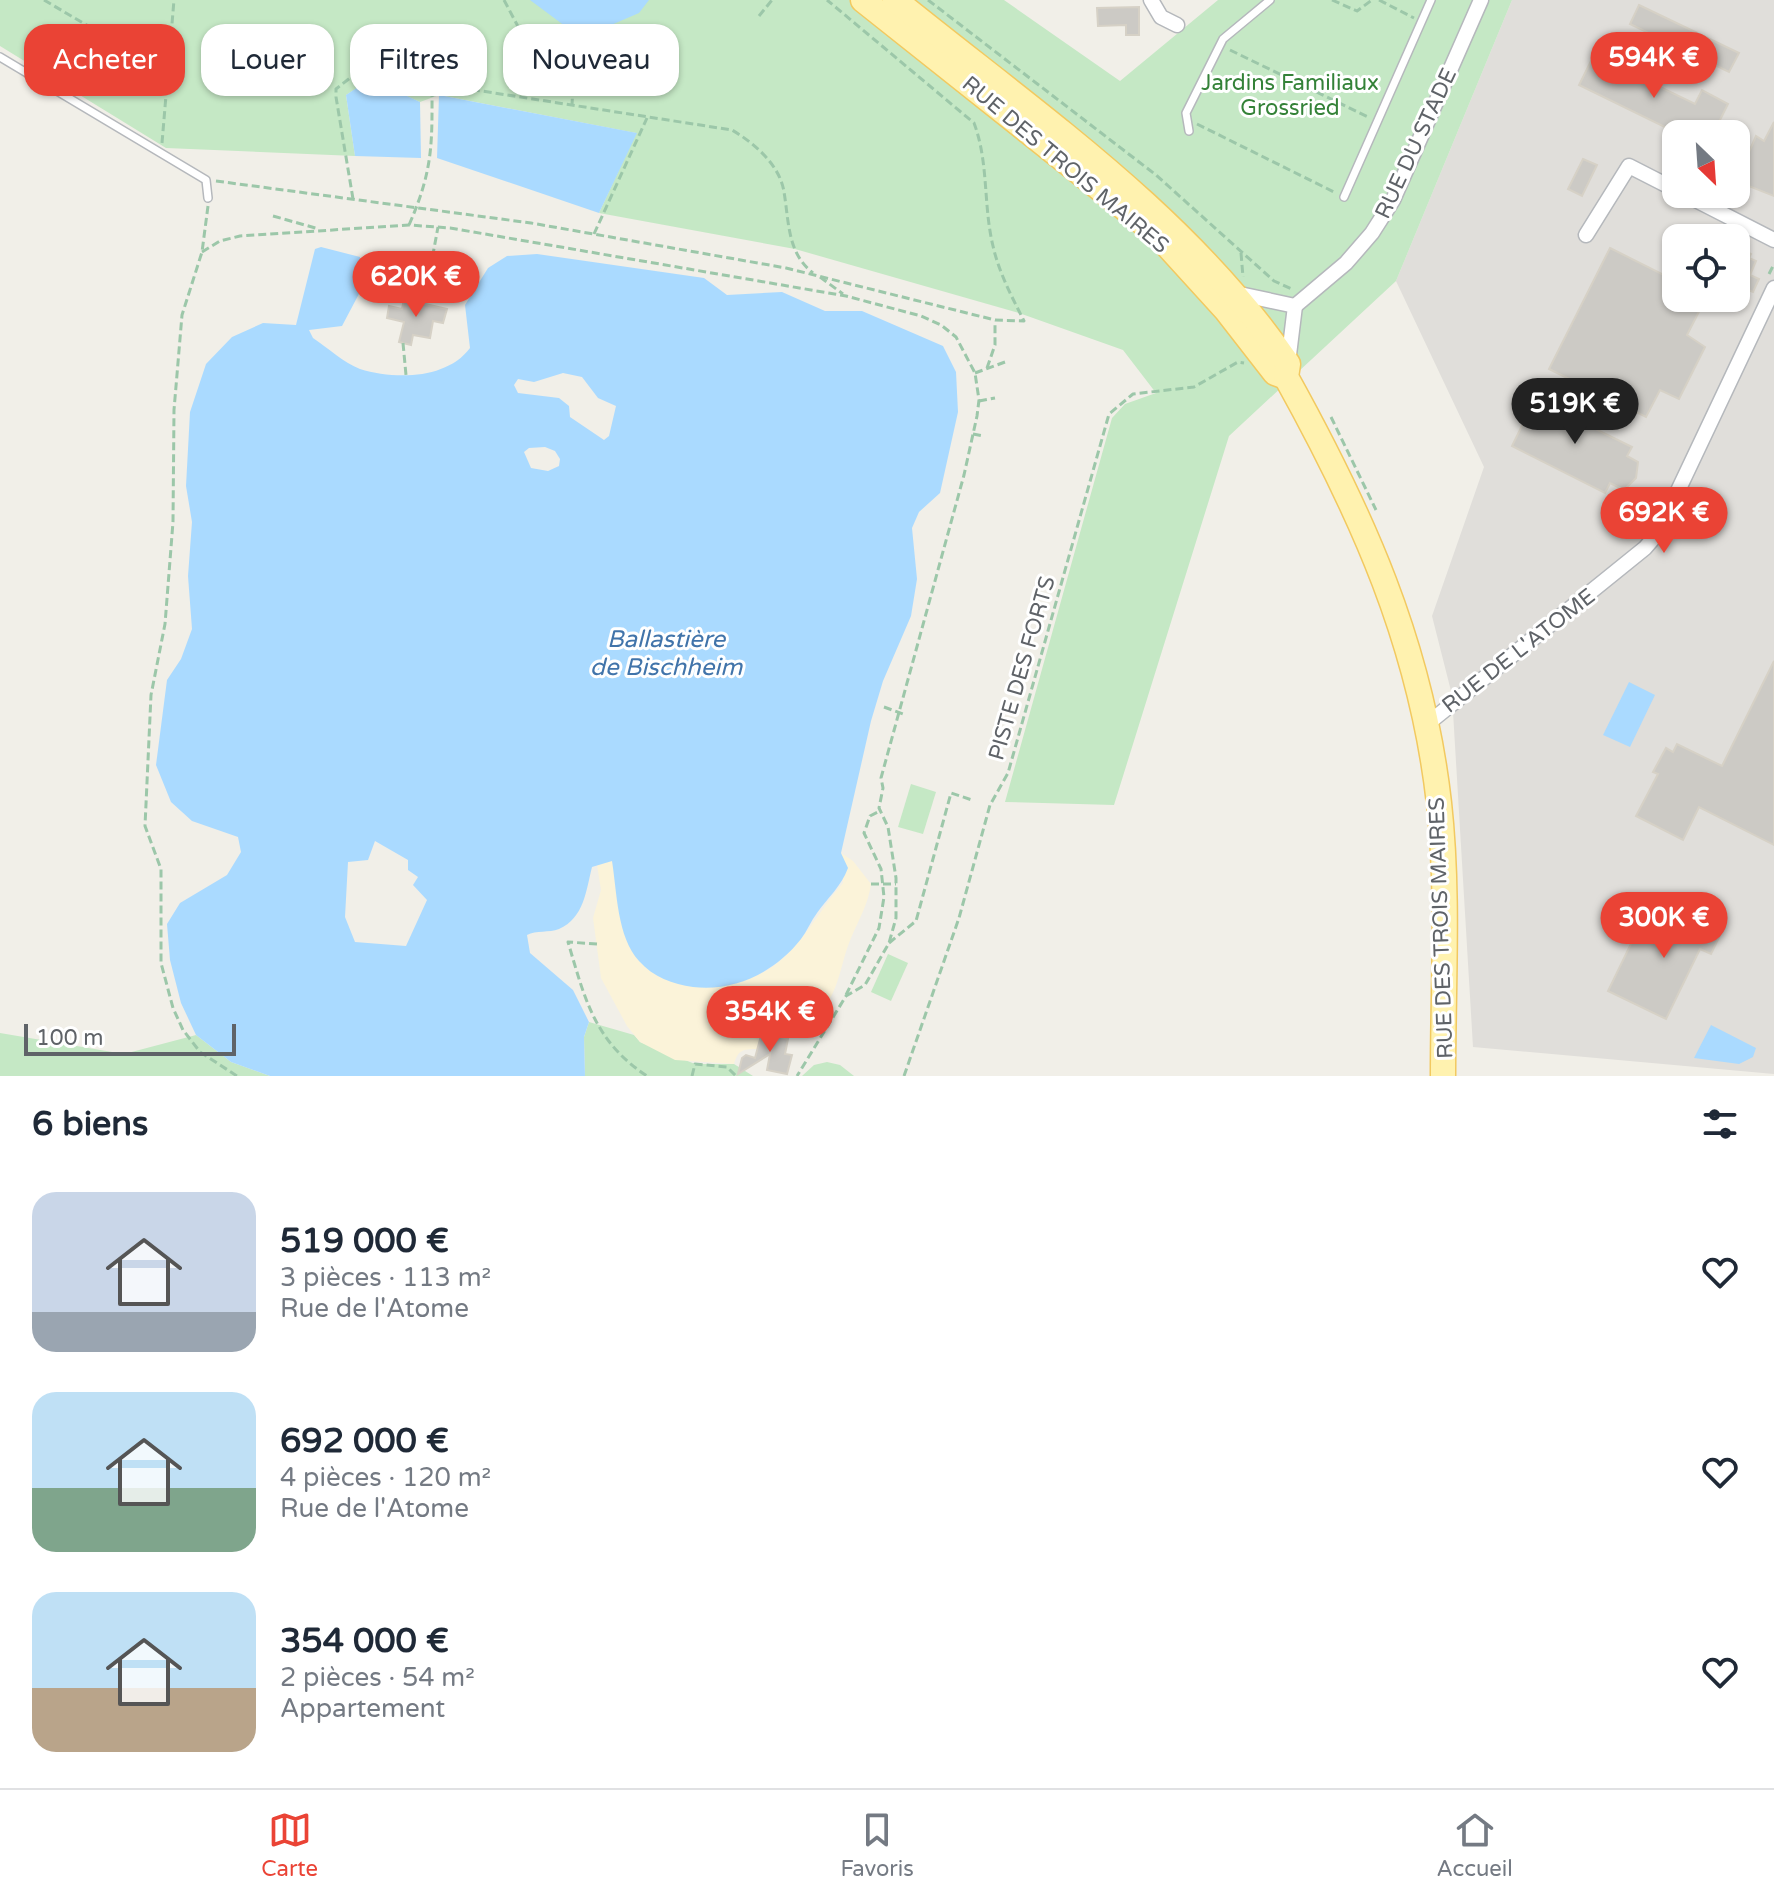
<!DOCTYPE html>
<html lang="fr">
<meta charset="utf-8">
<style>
:root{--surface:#fff;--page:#f6f6f7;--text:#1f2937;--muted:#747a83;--line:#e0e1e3;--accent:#ea4335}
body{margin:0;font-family:"Varela Round",sans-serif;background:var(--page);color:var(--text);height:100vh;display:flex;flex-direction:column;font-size:30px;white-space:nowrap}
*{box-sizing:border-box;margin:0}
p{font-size:26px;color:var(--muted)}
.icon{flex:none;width:44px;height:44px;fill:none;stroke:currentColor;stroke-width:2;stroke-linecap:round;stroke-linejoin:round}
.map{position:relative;height:1076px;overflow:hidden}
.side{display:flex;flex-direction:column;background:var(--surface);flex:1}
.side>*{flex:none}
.guide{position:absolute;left:24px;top:24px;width:800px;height:72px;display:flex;gap:16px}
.needle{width:52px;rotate:155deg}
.buttons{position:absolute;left:1662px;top:120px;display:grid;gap:16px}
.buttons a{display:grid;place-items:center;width:88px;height:88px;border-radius:16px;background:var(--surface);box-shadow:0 2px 6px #0004;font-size:40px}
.scale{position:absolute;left:24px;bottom:20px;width:212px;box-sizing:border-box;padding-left:8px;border:4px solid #5f6368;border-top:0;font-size:22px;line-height:28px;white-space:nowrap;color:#5f6368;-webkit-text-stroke:6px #fff;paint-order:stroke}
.price{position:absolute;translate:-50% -68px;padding:0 18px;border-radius:28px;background:var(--accent);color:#fff;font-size:26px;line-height:52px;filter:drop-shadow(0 2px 4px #0008)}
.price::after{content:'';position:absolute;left:50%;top:48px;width:24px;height:18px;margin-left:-12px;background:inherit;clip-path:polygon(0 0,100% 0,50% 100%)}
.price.selected{background:#222;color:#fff}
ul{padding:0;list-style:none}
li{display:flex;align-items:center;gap:24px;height:200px;padding:0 32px}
li span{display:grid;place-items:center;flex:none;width:224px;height:160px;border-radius:24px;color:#555}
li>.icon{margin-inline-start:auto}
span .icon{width:96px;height:96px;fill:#fffc;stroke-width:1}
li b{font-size:34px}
h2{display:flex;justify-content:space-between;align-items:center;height:96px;padding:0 32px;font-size:34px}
.chip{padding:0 28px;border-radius:24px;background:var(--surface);box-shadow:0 2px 6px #0004;font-size:28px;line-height:72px}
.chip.selected{background:var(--accent);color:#fff}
.dock{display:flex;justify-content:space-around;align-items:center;height:112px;border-top:2px solid var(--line);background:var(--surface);font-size:22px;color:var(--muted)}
.dock a{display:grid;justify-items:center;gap:4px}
.dock .selected{color:var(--accent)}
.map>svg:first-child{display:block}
</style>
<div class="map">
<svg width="1774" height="1076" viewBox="0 0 1774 1076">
<rect width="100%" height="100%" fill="#f1efe8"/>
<path fill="#e0deda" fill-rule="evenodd" d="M1512 0H1774V1074L1473 1047 1452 695 1432 616 1484 467 1396 281ZM1676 134H1736V194H1676ZM1676 238H1736V298H1676Z"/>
<g fill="#c5e8c5">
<polygon points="0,0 1004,0 1120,81 1218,0 1512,0 1396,281 1229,436 1114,805 1005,802 1112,418 1125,404 1156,393 1123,350 1019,313 795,249 599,213 636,133 439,95 420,102 370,80 346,95 355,156 166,148 0,46"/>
<polygon points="911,784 936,792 923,834 898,827"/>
<polygon points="888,954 908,963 891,1001 871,992"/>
<polygon points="589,1022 634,1035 640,1042 695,1064 734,1064 753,1076 585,1076 584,1037"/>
<polygon points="0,1033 124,1054 196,1035 231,1062 270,1076 0,1076"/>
<polygon points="827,1062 840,1065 854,1076 802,1076 814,1065"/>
</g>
<path fill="#fbf3d9" d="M841 853 853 861 871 884C868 905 859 919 851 938 840 965 841 983 824 1009L792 1016 784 1038 762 1032 757 1049C743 1049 738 1050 734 1064L675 1060 640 1042 627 1026 601 978 593 918 601 890 597 865 612 861 657 976C684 987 702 987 729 981 739 979 751 978 760 974 797 957 817 912 843 883Z"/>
<g fill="#aadaff" fill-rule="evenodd">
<polygon points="530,0 649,0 639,13 581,38"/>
<polygon points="370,79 420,102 421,158 355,156 346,95"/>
<polygon points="439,95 637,133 599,213 437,158"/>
<path d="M321 247 360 257 361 290 342 326 309 330 313 338C328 348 344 363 360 369 396 380 447 379 470 348L465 305 488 268 507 256 537 254 704 278 727 295 782 292 825 311H862L943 346 956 372 958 412 940 493 919 512 912 528 917 579 911 616 883 681 871 721 841 853 848 868C841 887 828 897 817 913 811 921 807 931 801 939 775 972 735 992 693 987 673 984 653 977 639 961 617 937 617 892 612 861L592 867C586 891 584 918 559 929 549 933 536 930 527 935L530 953 573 990 589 1022 584 1037 585 1076H270L231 1062 196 1035 181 1003 170 960 167 924 180 903 227 875 241 852 238 837 192 821 171 802 156 765 167 680 181 659 192 629 188 576 192 522 186 486 190 412 206 364 232 337 263 323 296 325 315 249ZM563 373 582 377 598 398 616 406 609 436 604 440 570 417 569 406 559 398 518 393 514 385 518 379 534 382ZM545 447 555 451 560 459 559 466 548 471 531 468 524 452 529 448ZM375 841 408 860V870L418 877 413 885 427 900 406 946 355 942 345 917 348 862 368 860Z"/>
<polygon points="1629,682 1655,695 1630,747 1603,735"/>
<polygon points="1711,1025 1756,1048 1753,1057 1739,1064 1694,1058"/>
</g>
<g fill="#cccac5" stroke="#d6d1c6" stroke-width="2">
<polygon points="1639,5 1739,53 1729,72 1630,24"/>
<polygon points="1139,7 1139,35 1126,35 1126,25 1098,26 1097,8"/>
<polygon points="1594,55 1695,104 1702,90 1728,104 1713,134 1679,134 1579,85"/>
<polygon points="1774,122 1774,196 1736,181 1756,136 1764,141"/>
<polygon points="1583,159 1597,165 1582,196 1568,189"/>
<polygon points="1736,247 1751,254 1749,258 1756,261 1750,275 1759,279 1753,292 1736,285"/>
<polygon points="1610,248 1676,281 1676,298 1706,298 1687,335 1705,347 1679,399 1660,390 1646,417 1549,369"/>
<polygon points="404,299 447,309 443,323 433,321 430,338 413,335 411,345 399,342 404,322 387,318 389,306 402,309"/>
<polygon points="1540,389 1568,403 1563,413 1632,447 1627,456 1638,462 1636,478 1624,490 1610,483 1605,493 1512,446"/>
<polygon points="1774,661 1774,845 1699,807 1683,840 1636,816 1658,774 1653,772 1666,748 1673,752 1677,744 1722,766"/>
<polygon points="1679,903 1725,925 1711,954 1700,949 1666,1019 1608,991 1642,921 1665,933"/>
<polygon points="807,1013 819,1020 817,1029 806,1026 797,1032 788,1030 791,1021 798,1016 805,1018"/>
<polygon points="762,1032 788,1039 785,1054 792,1055 787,1074 767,1070 770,1054 738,1074 742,1058 746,1055 755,1058"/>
</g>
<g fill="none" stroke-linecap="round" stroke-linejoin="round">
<g stroke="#b5b8bc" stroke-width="10">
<g id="service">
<polyline points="0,57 206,180 208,198"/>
<polyline points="1189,131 1186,113 1223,39 1270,0"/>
<polyline points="1344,197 1431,0"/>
</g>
</g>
<g stroke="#b5b8bc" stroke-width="17">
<g id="minor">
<polyline points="1151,0 1161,17 1177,25"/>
<polyline points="1684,194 1774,240"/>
<polyline points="1586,235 1629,166 1676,190"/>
<polyline points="1235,293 1295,306 1288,363"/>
<polyline points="1295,306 1346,263 1372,233 1393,200 1481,0"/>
<polyline points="1426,725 1645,548 1658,533 1774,288"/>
</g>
</g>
<g stroke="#f2c960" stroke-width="27">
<g id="primary">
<polyline points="863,0 1156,233 1226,310 1275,373 1286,377"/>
<path d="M895 0C1034 113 1186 215 1288 364L1286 377C1362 514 1421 644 1439 803 1449 893 1443 985 1443 1076"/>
</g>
</g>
<g stroke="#9cc7a9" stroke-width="3" stroke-dasharray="8 4" stroke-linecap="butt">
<polyline points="44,0 168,73"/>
<polyline points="504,0 522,34 550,45 574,70 572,105"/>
<polyline points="928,0 1156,175 1274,281 1294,290"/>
<polyline points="1332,0 1357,11 1372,0"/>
<polyline points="1379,0 1414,18"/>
<polyline points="759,16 772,0"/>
<polyline points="1230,50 1370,118"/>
<polyline points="1197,124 1334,192"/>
<polyline points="162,143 174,0"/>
<path d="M216 181 531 223 786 268 995 320 1024 321C1012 297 999 273 993 246 983 205 989 163 974 123L827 0"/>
<path d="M353 199 336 97V89L350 78H398L732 130C754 143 780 165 784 192 789 221 787 253 813 273"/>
<polyline points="208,206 202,252 182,315 174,410 173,522 165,624 151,695 145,826 161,869 161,963 173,1008 183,1030 200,1052 237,1076"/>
<polyline points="273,216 319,229"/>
<path d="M409 225C434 168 432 142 432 82"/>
<polyline points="594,234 647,118"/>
<polyline points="202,252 220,241 240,236 409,225 450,228 846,296 921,316 941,325 956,337 975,373 979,400 977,416 964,475 881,778 883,788 879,808 888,827 896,878 896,918 889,943 865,985 846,996 797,1076"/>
<polyline points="1241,253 1243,277"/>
<polyline points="1769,274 1774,264"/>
<polyline points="820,277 843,294"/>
<polyline points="426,292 438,227"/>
<polyline points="403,343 406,375"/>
<polyline points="987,368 995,345 995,322"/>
<polyline points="975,373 1005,362"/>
<polyline points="979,401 995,398"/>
<polyline points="1331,417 1376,510"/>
<polyline points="973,434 984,436"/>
<polyline points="884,707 903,714"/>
<polyline points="871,884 896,884"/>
<polyline points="889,943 916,921 951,793 972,800"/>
<path d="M597 944 568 942C585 999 594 1041 647 1076"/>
<polyline points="846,995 879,928 884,897 881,869 864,833 870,816 880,811"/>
<polyline points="824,1009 835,1013"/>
<polyline points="692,1076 695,1064 727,1067 736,1076"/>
<polyline points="904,1076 959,918 990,805 1008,773 1109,414 1133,394 1194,387 1238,362 1244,363"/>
</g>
<use href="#service" stroke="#fff" stroke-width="7"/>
<use href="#minor" stroke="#fff" stroke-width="14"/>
<use href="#primary" stroke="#fff2af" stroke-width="24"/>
</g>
<g text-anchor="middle" stroke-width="6" stroke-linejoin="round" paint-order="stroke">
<g font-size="22" fill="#348238" stroke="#fff">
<text x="1290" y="90">Jardins Familiaux<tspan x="1290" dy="25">Grossried</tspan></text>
</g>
<g font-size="22" fill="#5f6368" stroke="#fff">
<text transform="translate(1415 143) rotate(-65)" y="8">RUE DU STADE</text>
<text transform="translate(1066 164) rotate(40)" y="8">RUE DES TROIS MAIRES</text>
<text transform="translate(1518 650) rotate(-38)" y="8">RUE DE L'ATOME</text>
<text transform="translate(1021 668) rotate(-74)" y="8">PISTE DES FORTS</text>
<text transform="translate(1440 928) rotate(-92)" y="8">RUE DES TROIS MAIRES</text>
</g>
<g font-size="24" font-style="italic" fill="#4174aa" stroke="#fff">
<text x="666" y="647">Ballastière<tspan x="666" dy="28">de Bischheim</tspan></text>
</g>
</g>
</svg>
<div class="buttons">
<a><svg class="needle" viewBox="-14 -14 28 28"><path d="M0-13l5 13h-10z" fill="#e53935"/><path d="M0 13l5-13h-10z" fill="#747a83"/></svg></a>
<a><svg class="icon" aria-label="locate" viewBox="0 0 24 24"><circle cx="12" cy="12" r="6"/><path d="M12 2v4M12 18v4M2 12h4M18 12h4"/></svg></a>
</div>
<div class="scale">100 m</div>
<b class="price" style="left:1654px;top:100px">594K €</b>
<b class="price" style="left:416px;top:319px">620K €</b>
<b class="price selected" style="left:1575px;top:446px">519K €</b>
<b class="price" style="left:1664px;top:555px">692K €</b>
<b class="price" style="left:1664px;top:960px">300K €</b>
<b class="price" style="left:770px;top:1054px">354K €</b>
<div class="guide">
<a class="chip selected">Acheter</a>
<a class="chip">Louer</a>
<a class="chip">Filtres</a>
<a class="chip">Nouveau</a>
</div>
</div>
<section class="side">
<h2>6 biens<svg class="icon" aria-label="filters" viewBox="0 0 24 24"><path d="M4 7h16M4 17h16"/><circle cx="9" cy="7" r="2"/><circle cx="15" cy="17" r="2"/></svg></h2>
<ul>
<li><span style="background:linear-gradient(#c9d6e8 75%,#9aa5b1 0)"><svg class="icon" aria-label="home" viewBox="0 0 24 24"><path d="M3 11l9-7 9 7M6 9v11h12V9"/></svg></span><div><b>519 000 €</b><p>3 pièces · 113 m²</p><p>Rue de l'Atome</p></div><svg class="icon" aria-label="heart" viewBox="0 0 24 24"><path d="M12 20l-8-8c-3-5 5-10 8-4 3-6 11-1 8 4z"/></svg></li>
<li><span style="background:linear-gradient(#bfe0f5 60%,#7fa58c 0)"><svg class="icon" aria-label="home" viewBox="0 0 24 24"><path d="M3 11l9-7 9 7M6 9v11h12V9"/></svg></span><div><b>692 000 €</b><p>4 pièces · 120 m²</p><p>Rue de l'Atome</p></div><svg class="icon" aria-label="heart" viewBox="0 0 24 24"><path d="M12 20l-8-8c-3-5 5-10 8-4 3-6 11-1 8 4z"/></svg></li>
<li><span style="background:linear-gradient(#bfe0f5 60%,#b9a48a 0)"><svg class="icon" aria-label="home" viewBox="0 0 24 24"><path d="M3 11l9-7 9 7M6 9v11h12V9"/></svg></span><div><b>354 000 €</b><p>2 pièces · 54 m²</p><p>Appartement</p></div><svg class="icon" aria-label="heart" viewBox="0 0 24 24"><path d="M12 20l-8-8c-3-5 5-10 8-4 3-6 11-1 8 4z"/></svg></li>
</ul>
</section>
<nav class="dock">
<a class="selected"><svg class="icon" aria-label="map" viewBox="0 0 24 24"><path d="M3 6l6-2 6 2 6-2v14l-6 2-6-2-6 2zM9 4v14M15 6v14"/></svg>Carte</a>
<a><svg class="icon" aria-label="saved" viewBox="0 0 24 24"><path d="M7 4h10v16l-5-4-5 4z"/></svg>Favoris</a>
<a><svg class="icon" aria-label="home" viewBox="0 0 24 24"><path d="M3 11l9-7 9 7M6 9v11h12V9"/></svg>Accueil</a>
</nav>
